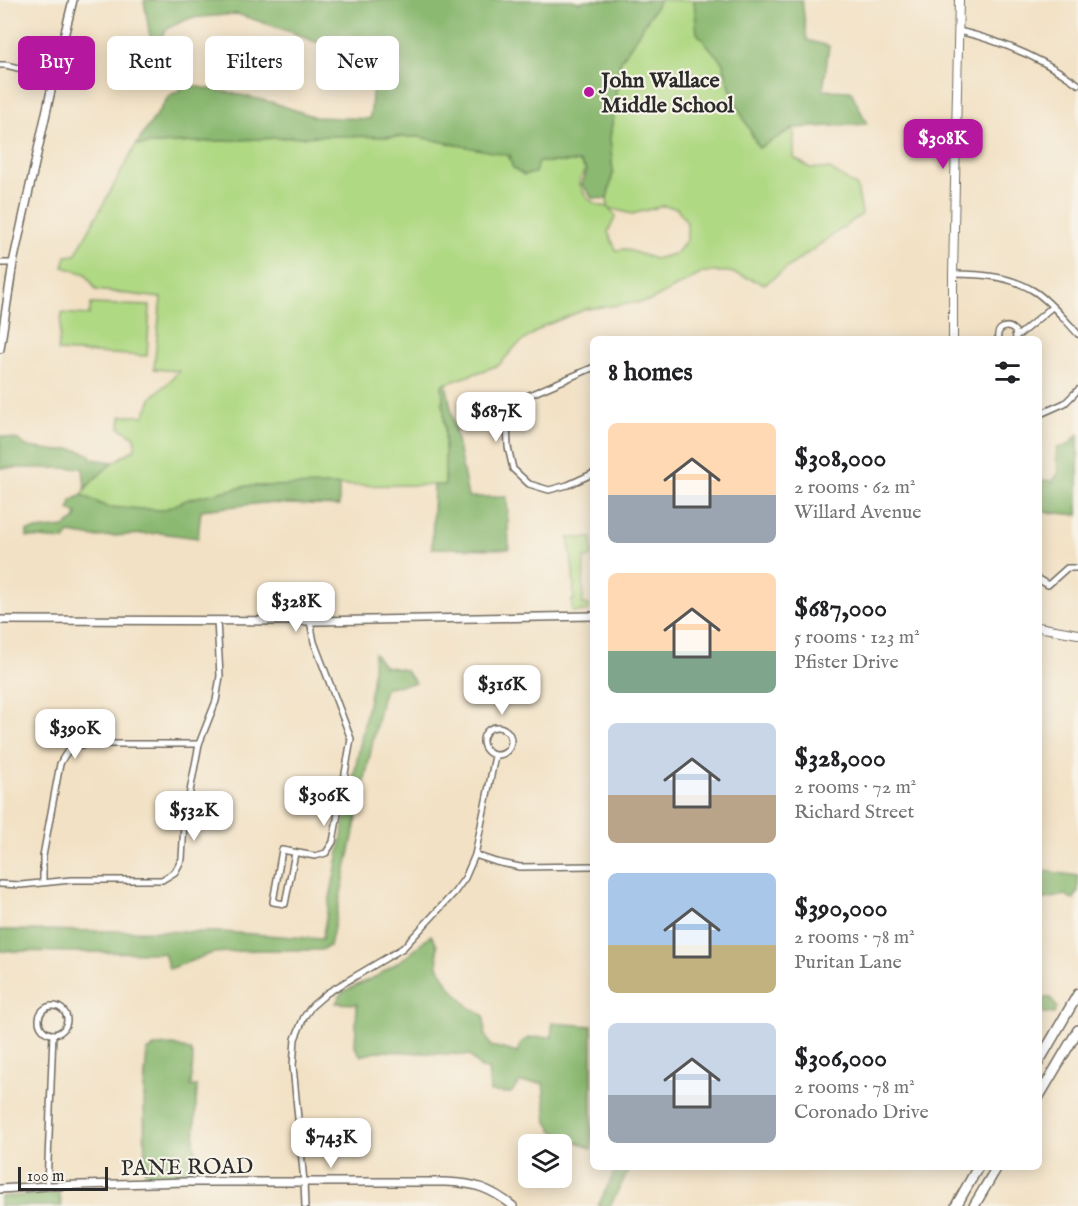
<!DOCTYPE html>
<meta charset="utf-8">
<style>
:root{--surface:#fff;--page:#f6f6f6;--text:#202124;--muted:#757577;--accent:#b5179e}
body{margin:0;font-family:"IM FELL English",serif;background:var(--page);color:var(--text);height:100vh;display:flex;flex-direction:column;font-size:22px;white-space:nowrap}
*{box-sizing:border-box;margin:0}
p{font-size:20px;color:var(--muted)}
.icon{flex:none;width:33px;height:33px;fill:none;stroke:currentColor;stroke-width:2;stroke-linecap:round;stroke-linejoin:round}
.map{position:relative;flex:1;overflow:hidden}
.panel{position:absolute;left:590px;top:336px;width:452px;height:834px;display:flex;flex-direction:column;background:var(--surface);border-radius:9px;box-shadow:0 3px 15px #0003}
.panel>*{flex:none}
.guide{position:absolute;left:18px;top:36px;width:482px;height:54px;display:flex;gap:12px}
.controls{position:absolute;left:518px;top:1134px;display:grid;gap:12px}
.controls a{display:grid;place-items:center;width:54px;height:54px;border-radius:9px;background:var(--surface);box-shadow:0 3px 15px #0003;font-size:30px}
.scale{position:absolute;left:18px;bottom:15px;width:90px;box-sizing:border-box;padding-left:6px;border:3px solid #2b2b2b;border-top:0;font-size:16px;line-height:21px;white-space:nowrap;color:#2b2b2b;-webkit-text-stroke:4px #f7f3e8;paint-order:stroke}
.price{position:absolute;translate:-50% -51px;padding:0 14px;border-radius:12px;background:#fff;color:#222;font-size:20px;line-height:39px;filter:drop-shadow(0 2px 3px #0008)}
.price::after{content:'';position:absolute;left:50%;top:36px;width:18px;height:14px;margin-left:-9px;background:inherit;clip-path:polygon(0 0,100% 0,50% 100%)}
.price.active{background:var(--accent);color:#fff}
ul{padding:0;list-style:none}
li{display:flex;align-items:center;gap:18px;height:150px;padding:0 18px}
li span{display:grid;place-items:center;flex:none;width:168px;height:120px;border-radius:9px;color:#555}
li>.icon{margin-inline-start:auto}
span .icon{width:72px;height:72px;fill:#fffc;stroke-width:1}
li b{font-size:26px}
h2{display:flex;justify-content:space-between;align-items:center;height:72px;padding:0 18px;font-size:26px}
.chip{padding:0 21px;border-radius:9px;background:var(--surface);box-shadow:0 3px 15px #0003;font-size:21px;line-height:54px}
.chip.active{background:var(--accent);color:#fff}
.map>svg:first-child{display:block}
</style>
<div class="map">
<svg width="1078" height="1206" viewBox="0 0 1078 1206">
<rect width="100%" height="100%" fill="#f7f3e8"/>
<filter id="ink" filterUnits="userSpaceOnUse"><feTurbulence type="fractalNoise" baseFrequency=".0167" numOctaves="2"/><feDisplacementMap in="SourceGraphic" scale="12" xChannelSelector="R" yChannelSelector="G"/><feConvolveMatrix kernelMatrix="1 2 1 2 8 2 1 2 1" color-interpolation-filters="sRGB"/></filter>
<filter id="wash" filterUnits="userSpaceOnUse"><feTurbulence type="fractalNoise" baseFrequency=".008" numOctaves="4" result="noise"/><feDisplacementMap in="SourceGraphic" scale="24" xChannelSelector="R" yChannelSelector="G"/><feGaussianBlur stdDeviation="1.35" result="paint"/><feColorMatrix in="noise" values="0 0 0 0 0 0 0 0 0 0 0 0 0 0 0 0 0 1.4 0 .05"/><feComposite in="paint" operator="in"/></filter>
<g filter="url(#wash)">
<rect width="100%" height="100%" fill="#f2e1c4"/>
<g fill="#b0d984" stroke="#6e8258" stroke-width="1.5" fill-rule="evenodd">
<path d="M660 0H694L697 33 723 63 733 97 758 147 794 128V158L810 168 830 169 857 187 862 214 765 284 730 272H704L650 301 586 309 544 326 515 347 499 365 442 385 445 430V485L247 486 189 499 163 510 107 507 82 495C92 476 116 460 135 449V437L120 428 121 416H144L152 397 169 382 179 371 154 369 161 298 96 290 86 274 63 267 66 256 75 255 136 145 319 136 419 137 508 155 513 168 538 162H580L585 169 579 181C584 197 591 205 608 207L607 199 613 173 610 138 620 62ZM663 206 677 208 687 223V239L677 253 655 259 625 249 616 250 608 232 616 216 609 208 632 214Z"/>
<polygon points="91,304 150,306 147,356 58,351 62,313 89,315"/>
<path d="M568 538H592V556L584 559 583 604 589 605 588 611 572 612V600H574C574 580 572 558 568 538Z"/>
</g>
<g fill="#8cb972" stroke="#5c724e" stroke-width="1.5">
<polygon points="144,0 572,0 579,2 586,0 660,0 620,62 610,138 613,173 607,199 592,198 582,184 587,170 580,162 538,162 535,173 524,175 513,168 510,159 511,156 419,137 319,136 136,145 169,96 188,85 232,93 271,102 315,117 370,119 373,85 348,55 291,32 237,14 190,18 168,28 152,49"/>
<polygon points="694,0 802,0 807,40 829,46 823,90 851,91 867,124 794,128 759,148 733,97 723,63 697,33"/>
<polygon points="446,383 468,497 507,497 509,549 432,548 434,485 445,485 445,430 442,385"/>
<polygon points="1078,434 1078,515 1038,511 1038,490 1040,489 1040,481 1047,480 1052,482 1059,472 1056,457 1057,448 1069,445"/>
<polygon points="0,436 18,440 28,447 59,451 70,449 78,450 89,454 92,459 113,462 85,488 83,468 0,468"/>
<polygon points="339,485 339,506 263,503 201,510 198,538 160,533 95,537 69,533 65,540 27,537 27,531 64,527 75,520 77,514 69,509 71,501 82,495 107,507 163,510 189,499 247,486"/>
<polygon points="374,653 384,666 405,670 416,683 386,687 382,698 330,946 321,950 258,950 213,953 169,969 164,953 0,951 0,930 223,932 322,939 372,683"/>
<polygon points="1038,870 1078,876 1078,892 1073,900 1066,895 1038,900"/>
<path d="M431 935 437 945 438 966 449 985 469 1007 484 1016 485 1035 491 1046 504 1049 517 1053C518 1050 519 1046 521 1043 527 1036 543 1037 552 1037V1023L592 1026V1149L553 1131 547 1122 543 1083H519L511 1093 490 1092 488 1069 481 1068 469 1055 380 1051 361 1056 355 1047 357 1004 336 1003 342 992 377 976 410 954Z"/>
<polygon points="1038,998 1050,998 1057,1007 1054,1014 1038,1012"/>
<polygon points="173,1045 190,1050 193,1058 191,1086 197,1086 194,1146 207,1176 145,1176 144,1089 147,1051 156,1046"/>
<polygon points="617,1167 630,1167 610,1206 598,1206"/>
<polygon points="59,1193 62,1206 0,1206 0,1197"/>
</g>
</g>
<g filter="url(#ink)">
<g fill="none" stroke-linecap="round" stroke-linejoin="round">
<g stroke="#716b61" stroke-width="8">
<g id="minor">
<path d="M959 31C1001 41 1043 59 1078 84"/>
<polyline points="0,65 6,65 54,77"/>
<polyline points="0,263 13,263"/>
<path d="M953 274C981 274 1010 276 1034 291 1050 301 1065 320 1078 334"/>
<polyline points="1016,335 1020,334 1052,307"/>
<path d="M998 339C996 328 1007 323 1015 331L1016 339"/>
<polyline points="592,368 527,396 515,407 507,422 508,447 513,469 529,484 549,490 568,485 592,474"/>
<polyline points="1038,415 1065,403 1078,390"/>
<polyline points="1038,579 1048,585 1067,568 1078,568"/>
<circle cx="497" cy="741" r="14"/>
<polyline points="295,853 285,904 273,902 282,850 315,856 326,853 333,842 351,739 314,642 310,621"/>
<polyline points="475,855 496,862 520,867 592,866"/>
<path d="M43 882V856L60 764C67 749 71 746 88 744H199"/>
<polyline points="0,884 21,885 71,880 162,880 175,872 182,859 184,823 199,744 216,701 220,676 217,620"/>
<circle cx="53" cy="1020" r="14"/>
<polyline points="47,1186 53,1034"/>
<polyline points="305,1206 304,1182 293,1066 295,1039 304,1017 312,1006 327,993 403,948 454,893 465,878 475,855 495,756"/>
</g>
</g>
<g stroke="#716b61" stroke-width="10">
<g id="tertiary">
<polyline points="0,349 13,263 54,77 73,0"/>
<polyline points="0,620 317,621 592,616"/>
<path d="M0 1189 47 1186 186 1182H445C475 1183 490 1188 513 1206"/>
</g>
</g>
<g stroke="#716b61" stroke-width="10">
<g id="secondary">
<polyline points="953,339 953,274 959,0"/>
<polyline points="1038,627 1078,634"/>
</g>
</g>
<g stroke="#716b61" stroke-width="12">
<g id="trunk">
<polyline points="1038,1063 1078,994"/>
<polyline points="1038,1098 1078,1030"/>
<polyline points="956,1206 978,1167"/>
<polyline points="974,1206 997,1167"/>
</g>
</g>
<use href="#minor" stroke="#fff" stroke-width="5"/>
<use href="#tertiary" stroke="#fff" stroke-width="7"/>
<use href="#secondary" stroke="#fff" stroke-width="8"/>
<use href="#trunk" stroke="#fff" stroke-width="9"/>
</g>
</g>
<circle fill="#b5179e" stroke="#f7f3e8" stroke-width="2" cx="589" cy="92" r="6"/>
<g text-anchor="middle" stroke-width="4.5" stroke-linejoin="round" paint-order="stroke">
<g font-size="22" font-weight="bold" fill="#2b2b2b" stroke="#f7f3e8" text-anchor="start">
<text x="601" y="87">John Wallace<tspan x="601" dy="25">Middle School</tspan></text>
</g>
<g font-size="22" fill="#2b2b2b" stroke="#f7f3e8">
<text transform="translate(187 1166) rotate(-1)" y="8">PANE ROAD</text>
</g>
</g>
</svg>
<div class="controls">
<a><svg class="icon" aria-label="layers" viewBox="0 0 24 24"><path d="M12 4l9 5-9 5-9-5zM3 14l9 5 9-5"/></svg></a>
</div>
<div class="scale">100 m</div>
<b class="price active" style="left:943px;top:170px">$308K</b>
<b class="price" style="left:496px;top:443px">$687K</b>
<b class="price" style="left:296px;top:633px">$328K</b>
<b class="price" style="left:502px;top:716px">$316K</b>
<b class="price" style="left:75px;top:760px">$390K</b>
<b class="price" style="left:324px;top:827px">$306K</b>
<b class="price" style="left:194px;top:842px">$532K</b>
<b class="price" style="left:331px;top:1169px">$743K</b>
<div class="guide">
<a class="chip active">Buy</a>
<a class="chip">Rent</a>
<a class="chip">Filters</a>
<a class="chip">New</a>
</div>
<section class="panel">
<h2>8 homes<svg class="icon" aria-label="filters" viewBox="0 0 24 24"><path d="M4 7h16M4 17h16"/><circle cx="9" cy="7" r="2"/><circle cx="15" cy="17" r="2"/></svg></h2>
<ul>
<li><span style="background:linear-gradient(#ffd9b3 60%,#9aa5b1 0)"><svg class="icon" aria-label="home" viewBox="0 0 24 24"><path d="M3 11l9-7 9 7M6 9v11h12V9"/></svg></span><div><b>$308,000</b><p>2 rooms · 62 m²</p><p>Willard Avenue</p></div></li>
<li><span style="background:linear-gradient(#ffd9b3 65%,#7fa58c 0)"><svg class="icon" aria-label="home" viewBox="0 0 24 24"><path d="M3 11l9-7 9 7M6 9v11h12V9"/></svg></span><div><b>$687,000</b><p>5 rooms · 123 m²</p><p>Pfister Drive</p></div></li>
<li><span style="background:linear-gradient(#c9d6e8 60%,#b9a48a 0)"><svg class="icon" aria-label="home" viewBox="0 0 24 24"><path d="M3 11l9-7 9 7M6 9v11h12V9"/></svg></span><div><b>$328,000</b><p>2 rooms · 72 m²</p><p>Richard Street</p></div></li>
<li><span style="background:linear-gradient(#a9c7e8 60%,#c2b280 0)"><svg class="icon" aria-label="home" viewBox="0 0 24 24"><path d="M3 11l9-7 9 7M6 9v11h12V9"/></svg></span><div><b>$390,000</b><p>2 rooms · 78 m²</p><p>Puritan Lane</p></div></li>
<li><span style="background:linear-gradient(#c9d6e8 60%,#9aa5b1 0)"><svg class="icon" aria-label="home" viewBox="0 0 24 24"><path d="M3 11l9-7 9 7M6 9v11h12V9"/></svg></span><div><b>$306,000</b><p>2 rooms · 78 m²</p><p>Coronado Drive</p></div></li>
</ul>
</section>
</div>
